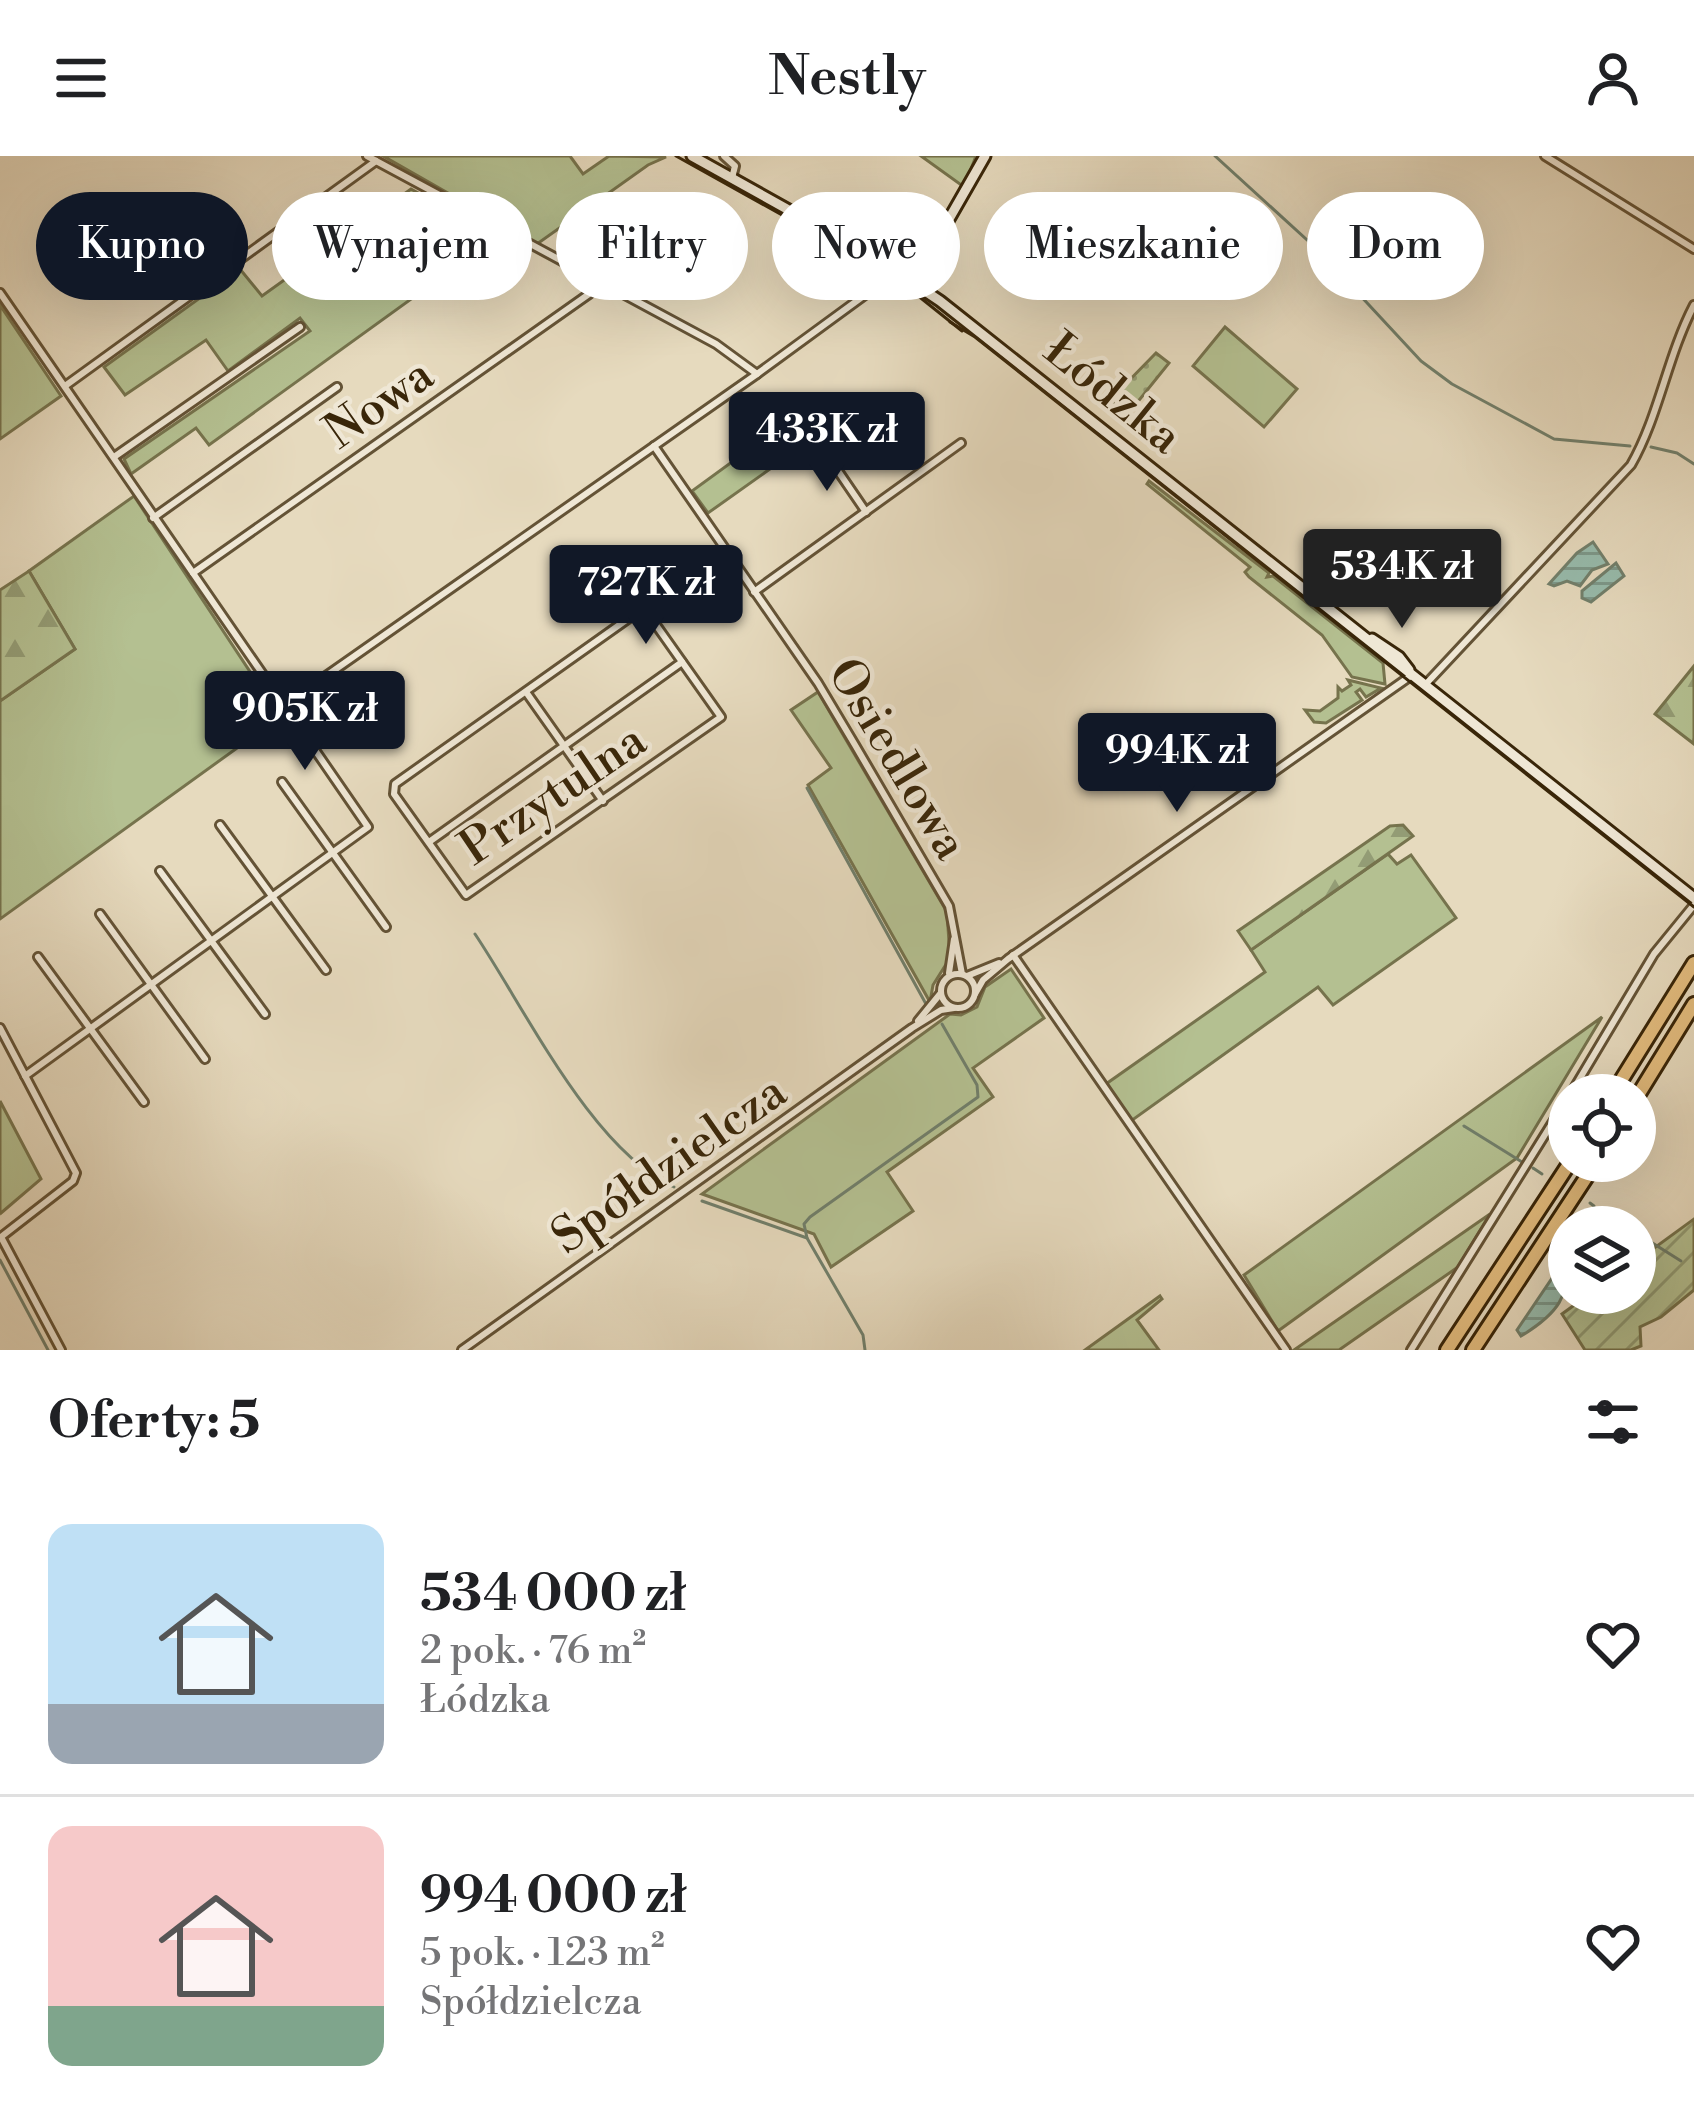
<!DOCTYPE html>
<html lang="pl">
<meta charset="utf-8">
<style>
:root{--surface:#fff;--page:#f6f6f6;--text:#202124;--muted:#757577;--line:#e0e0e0;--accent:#111827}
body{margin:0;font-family:"Libre Bodoni",serif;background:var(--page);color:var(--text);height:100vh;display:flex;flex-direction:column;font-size:45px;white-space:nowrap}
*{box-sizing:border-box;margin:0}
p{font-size:39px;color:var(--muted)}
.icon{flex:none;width:66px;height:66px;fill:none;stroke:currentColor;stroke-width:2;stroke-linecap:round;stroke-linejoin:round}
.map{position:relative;height:1194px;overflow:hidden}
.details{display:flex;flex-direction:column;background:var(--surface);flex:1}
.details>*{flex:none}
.guide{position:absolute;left:36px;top:36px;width:1623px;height:108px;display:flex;gap:24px}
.buttons{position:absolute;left:1548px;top:918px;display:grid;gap:24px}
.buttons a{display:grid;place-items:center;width:108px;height:108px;border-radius:50%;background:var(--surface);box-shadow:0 12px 48px #0002;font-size:60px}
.price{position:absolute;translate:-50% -102px;padding:0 27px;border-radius:12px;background:var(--accent);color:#fff;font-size:39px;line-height:78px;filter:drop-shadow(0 3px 6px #0008)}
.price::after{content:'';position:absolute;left:50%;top:72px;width:36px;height:27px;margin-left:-18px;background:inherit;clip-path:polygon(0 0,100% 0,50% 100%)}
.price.selected{background:#222;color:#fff}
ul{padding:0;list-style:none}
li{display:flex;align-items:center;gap:36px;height:300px;padding:0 48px}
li+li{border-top:3px solid var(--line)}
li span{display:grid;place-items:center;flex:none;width:336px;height:240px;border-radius:24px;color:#555}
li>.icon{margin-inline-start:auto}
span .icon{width:144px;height:144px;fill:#fffc;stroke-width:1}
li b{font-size:51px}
h2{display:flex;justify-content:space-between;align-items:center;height:144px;padding:0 48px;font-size:51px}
.tag{padding:0 42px;border-radius:54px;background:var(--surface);box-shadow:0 12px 48px #0002;font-size:42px;line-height:108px}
.tag.selected{background:var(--accent);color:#fff}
header{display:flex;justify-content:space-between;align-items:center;height:156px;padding:0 48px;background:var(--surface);font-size:54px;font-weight:600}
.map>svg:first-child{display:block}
</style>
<header><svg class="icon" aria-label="menu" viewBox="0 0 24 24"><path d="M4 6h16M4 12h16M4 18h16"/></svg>Nestly<svg class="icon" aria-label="person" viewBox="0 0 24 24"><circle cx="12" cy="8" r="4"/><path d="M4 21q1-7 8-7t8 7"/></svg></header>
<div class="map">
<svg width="1694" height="1194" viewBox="0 0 1694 1194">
<defs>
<pattern id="forest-firs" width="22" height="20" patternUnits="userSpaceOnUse" patternTransform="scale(3)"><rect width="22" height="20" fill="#b4c091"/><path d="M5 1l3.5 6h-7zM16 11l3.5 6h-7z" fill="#939c75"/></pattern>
<pattern id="park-dots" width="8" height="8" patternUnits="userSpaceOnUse" patternTransform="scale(3)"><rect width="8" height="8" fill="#b4c091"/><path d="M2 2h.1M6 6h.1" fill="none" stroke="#939c75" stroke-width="1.8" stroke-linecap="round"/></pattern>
<pattern id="garden-furrows" width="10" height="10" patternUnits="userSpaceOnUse" patternTransform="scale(3)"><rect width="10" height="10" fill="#b4c091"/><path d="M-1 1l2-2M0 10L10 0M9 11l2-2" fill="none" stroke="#939c75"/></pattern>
<pattern id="water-rules" width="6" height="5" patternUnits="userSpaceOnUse" patternTransform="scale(3)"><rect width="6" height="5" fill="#97bbac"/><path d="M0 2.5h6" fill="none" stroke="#7c988a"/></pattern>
</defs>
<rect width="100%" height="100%" fill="#e6dabe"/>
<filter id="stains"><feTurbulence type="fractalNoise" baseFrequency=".00167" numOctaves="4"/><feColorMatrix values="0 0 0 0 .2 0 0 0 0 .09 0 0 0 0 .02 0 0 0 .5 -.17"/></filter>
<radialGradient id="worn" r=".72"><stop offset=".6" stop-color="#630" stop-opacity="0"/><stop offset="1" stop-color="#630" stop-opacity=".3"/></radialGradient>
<g fill="#b4c091" stroke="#76734d" stroke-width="3">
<polygon points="383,0 570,0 583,18 609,0 666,1 648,9 537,88"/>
<polygon points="921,0 976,0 964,31"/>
<polygon points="411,33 497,81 209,289 196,272 131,318 124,303 310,175 300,162 228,215 206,184 125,239 104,211 240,113 262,140"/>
<polygon points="0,149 61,240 0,283"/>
<polygon points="1225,171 1297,233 1264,271 1193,210"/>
<polygon points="798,258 815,281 708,357 692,335"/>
<polygon points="1149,325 1269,417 1267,421 1273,420 1383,507 1385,528 1352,521 1322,479 1249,421 1245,416 1250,411 1147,328"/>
<polygon points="134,340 280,561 0,763 0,545 75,493 29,415"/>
<polygon points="1348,524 1381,532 1366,541 1360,533 1356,536 1362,544 1326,567 1314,566 1305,554 1320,555 1338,542 1338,531 1342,535 1351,529"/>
<polygon points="818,536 947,756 950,802 933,829 930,846 808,629 831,612 791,554"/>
<polygon points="1388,698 1397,708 1411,699 1456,762 1333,849 1318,831 1131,965 1106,928 1265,816 1251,794"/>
<polygon points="1011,813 1044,862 973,912 993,941 887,1016 913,1055 831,1111 814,1078 702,1038 950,858 961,859 977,851 985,831"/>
<polygon points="1602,861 1517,1002 1278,1175 1244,1119"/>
<polygon points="0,945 41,1023 1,1057 0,1055"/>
<polygon points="1490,1058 1458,1111 1339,1194 1294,1194"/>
<polygon points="1160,1140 1162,1143 1137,1164 1159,1194 1085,1194"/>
</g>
<g fill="url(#forest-firs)" stroke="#76734d" stroke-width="3">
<polygon points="29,415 75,493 0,545 0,434"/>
<polygon points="1694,510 1694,588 1655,558"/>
<polygon points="1403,669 1413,680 1251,794 1238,775 1390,670"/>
</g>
<polygon fill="url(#park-dots)" stroke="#76734d" stroke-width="3" points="1156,197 1169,207 1128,258 1110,244"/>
<polygon fill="url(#garden-furrows)" stroke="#76734d" stroke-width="3" points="1694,1063 1694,1134 1661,1161 1640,1171 1641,1190 1631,1194 1585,1194 1562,1158 1591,1137 1635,1137 1635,1106"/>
<g fill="url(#water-rules)" stroke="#717f6b" stroke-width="3">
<polygon points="1593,386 1608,408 1592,414 1580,430 1567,425 1554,430 1549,428 1577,397"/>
<polygon points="1616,407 1624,420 1591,446 1582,442 1582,435"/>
<path d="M1569 1097C1569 1141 1559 1157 1521 1180L1517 1174Z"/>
</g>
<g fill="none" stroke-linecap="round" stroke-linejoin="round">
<g stroke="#717f6b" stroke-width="3">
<polyline points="1215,0 1317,93 1421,205 1452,228 1554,283 1630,290"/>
<polyline points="1651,291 1677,297 1694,308"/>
<polyline points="807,632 926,848"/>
<path d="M475 778C526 854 592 994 674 1031"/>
<polyline points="1464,970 1522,1006"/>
<polyline points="1533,1012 1542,1018"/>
<polyline points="702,1045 807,1082 863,1179 865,1194"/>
<polyline points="1590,1047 1594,1050"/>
<polyline points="1600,1054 1612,1061"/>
<polyline points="1620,1067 1627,1071"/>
<polyline points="1635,1076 1681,1105"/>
<polyline points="807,1082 804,1068 810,1061 978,941 977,929 942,868"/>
<polyline points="0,1104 48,1194"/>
</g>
<g stroke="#645336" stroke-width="12">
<g id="street">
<polyline points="367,0 716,188 757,218"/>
<polyline points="724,0 735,10 732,22"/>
<polyline points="1545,0 1694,93"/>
<polyline points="0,137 368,671 25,920"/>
<polyline points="65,230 376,5"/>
<polyline points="812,287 821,290 866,356"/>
<polyline points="654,290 818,527 855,589 949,750 962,818"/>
<polyline points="114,301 300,171"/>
<polyline points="153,362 337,231"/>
<polyline points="193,417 589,138 599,125"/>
<polyline points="754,436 961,287"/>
<polyline points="644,452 721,561 466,739 394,638 395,628 725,394"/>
<path d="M1425 529 1631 309C1659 260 1667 201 1694 149"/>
<polyline points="526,536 603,645"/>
<polyline points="286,548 757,218 895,117"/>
<polyline points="282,626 386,771"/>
<polyline points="220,669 326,814"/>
<polyline points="429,686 682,506"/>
<polyline points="160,715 265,858"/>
<polyline points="100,758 205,903"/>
<polyline points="1013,799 1286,1194"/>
<polyline points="38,801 144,946"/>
<polyline points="949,817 954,783"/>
<circle cx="958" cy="835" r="17"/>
<polyline points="967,820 999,807"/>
<polyline points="975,838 983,824 1008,803 1412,519"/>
<polyline points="918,865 940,838"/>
<polyline points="0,872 76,1017 73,1025 1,1081 61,1194"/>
<polyline points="1570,939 1654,798 1694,749"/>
<polyline points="462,1194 912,872 941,854 954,852"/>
<polyline points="1411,1194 1569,940"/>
</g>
</g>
<g stroke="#392609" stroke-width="15">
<g id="secondary">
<polyline points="692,0 882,106 940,145 1694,742"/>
<polyline points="913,126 985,0"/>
<polyline points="1372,483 1399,501 1409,514"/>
</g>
</g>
<g stroke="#392609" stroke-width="18">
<g id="highway">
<polyline points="1612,939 1694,807"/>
<polyline points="1635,944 1694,848"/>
<polyline points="1447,1194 1571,1005"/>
<polyline points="1473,1194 1597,1005"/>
</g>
</g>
<use href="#street" stroke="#efe7d5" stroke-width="6"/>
<use href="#secondary" stroke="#efe7d5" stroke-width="9"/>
<use href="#highway" stroke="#e3bd7f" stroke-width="12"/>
<g stroke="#392609" stroke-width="3">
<polyline points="676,0 897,123 962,175"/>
<polyline points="950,166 975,181 1694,751"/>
</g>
</g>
<g text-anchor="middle" stroke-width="9" stroke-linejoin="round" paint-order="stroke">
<g font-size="48" fill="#392609" stroke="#efe7d5">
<text transform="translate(1114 236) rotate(39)" y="17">Łódzka</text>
<text transform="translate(378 246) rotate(-35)" y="17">Nowa</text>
<text transform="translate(899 602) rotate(59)" y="17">Osiedlowa</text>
<text transform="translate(552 637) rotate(-34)" y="17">Przytulna</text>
<text transform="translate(668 1007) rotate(-35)" y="17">Spółdzielcza</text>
</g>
</g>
<rect width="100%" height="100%" filter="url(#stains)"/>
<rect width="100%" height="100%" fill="url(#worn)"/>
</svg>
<div class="buttons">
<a><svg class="icon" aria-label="locate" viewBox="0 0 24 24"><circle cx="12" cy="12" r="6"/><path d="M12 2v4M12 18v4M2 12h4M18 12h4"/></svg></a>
<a><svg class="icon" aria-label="layers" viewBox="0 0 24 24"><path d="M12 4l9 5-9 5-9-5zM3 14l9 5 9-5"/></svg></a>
</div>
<b class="price" style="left:827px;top:338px">433K zł</b>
<b class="price selected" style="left:1402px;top:475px">534K zł</b>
<b class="price" style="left:646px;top:491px">727K zł</b>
<b class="price" style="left:305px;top:617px">905K zł</b>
<b class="price" style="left:1177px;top:659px">994K zł</b>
<div class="guide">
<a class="tag selected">Kupno</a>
<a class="tag">Wynajem</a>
<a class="tag">Filtry</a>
<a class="tag">Nowe</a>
<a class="tag">Mieszkanie</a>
<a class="tag">Dom</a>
</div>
</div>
<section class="details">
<h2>Oferty: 5<svg class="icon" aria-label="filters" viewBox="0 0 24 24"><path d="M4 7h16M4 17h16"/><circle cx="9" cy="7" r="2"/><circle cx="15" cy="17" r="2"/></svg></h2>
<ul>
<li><span style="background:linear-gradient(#bfe0f5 75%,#9aa5b1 0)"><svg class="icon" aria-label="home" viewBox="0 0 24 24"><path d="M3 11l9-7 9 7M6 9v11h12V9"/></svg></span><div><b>534 000 zł</b><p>2 pok. · 76 m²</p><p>Łódzka</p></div><svg class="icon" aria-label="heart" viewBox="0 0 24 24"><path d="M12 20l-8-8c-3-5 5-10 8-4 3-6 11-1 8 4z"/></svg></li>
<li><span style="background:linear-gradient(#f6c9c9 75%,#7fa58c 0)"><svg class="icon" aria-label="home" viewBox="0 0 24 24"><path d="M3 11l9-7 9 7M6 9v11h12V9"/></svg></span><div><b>994 000 zł</b><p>5 pok. · 123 m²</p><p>Spółdzielcza</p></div><svg class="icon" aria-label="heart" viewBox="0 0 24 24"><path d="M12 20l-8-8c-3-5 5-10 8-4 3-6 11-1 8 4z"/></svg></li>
</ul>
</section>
